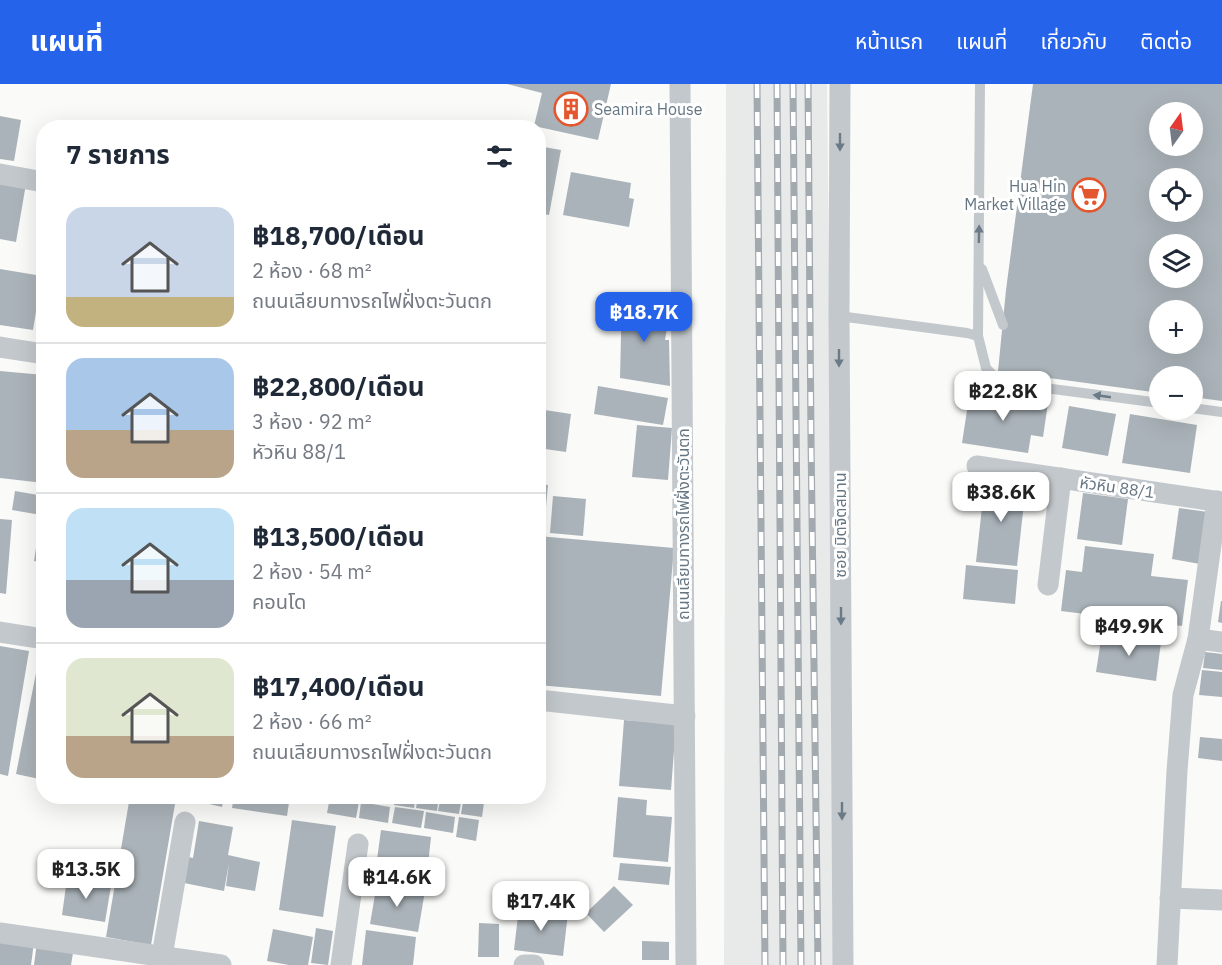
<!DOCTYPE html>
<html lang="th">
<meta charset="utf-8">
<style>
:root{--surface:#fff;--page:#f6f6f7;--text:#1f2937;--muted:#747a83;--line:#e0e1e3;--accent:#2563eb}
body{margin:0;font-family:"IBM Plex Sans","Noto Sans Thai",sans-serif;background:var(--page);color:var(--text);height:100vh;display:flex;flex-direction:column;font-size:22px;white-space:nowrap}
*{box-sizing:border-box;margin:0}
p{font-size:20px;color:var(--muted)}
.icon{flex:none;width:33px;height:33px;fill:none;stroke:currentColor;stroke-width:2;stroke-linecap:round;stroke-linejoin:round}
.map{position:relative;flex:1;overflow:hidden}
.side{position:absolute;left:36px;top:36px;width:510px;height:684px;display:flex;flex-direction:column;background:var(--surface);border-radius:24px;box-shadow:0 6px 24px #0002}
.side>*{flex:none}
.needle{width:39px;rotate:14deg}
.tools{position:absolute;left:1149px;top:18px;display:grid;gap:12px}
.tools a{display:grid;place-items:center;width:54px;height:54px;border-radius:50%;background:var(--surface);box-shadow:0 6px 24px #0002;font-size:30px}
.price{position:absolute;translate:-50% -51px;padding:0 14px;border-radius:12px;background:#fff;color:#222;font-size:20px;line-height:39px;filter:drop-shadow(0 2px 3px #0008)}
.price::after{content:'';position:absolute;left:50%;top:36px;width:18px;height:14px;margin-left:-9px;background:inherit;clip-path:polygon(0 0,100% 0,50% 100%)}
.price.selected{background:var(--accent);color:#fff}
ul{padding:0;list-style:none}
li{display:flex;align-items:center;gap:18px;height:150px;padding:0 30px}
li+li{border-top:2px solid var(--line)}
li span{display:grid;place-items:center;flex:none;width:168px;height:120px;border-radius:18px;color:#555}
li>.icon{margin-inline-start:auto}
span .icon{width:72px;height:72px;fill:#fffc;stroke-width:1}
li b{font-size:26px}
h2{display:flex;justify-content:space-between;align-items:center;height:72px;padding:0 30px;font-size:26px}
header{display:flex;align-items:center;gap:36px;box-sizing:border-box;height:84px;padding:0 30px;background:var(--accent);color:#fff}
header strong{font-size:28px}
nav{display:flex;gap:33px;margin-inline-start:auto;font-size:21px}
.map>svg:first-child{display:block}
</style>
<header>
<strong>แผนที่</strong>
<nav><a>หน้าแรก</a><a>แผนที่</a><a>เกี่ยวกับ</a><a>ติดต่อ</a></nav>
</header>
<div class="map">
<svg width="1222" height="881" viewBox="0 0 1222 881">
<rect width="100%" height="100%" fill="#fafaf8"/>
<polygon fill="#e8e9e9" points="726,0 827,0 837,881 724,881"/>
<g fill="#aab3b9" fill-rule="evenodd">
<polygon points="507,0 611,0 598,56 534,42 542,9"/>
<path d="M1033 0H1222V317L1192 313V292H1160V309L998 287 1006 206ZM1160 28H1192V62H1160ZM1160 94H1192V128H1160ZM1160 160H1192V194H1160ZM1160 226H1192V260H1160Z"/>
<polygon points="0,32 21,36 14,77 0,75"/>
<polygon points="538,62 561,66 549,131 538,129"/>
<polygon points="571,88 631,99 629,114 634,115 629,143 563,131"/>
<polygon points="0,95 26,100 16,158 0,155"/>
<polygon points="0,185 42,192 33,246 0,241"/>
<polygon points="622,211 656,219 655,228 669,231 665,256 669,256 670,302 620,294"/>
<polygon points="0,287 44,291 44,399 0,394"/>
<polygon points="598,302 668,314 663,341 594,330"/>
<polygon points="970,307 1048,319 1043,353 1031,351 1028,369 962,359"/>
<polygon points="1069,322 1116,330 1108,372 1062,364"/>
<polygon points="538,325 571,330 566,368 538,364"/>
<polygon points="1130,330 1197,341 1190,389 1122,379"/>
<polygon points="637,341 672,344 668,396 632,393"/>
<polygon points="985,396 1026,401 1017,482 976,478"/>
<polygon points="538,400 548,401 544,445 538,445"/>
<polygon points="15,407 44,412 44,478 34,477 41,431 12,426"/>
<polygon points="1083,409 1128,415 1122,461 1077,455"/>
<polygon points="553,412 586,415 583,452 550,449"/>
<polygon points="1179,424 1208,428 1200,480 1172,475"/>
<polygon points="0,435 12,436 6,510 0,509"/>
<polygon points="538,452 674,464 661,612 538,601"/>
<polygon points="1085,462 1154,470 1151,492 1188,496 1182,542 1061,527 1066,486 1082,488"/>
<polygon points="966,481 1018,486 1015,520 963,515"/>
<polygon points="1221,517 1222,517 1222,539 1218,538"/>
<polygon points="1102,549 1161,558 1156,597 1096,588"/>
<polygon points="0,562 29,567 8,692 0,690"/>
<polygon points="1205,568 1222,570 1222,586 1203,584"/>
<polygon points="40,569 44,570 44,696 16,690"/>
<polygon points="1202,586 1222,588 1222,613 1199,611"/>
<polygon points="624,636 676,640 671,706 619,702"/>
<polygon points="1200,653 1222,655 1222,677 1198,674"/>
<polygon points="130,712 175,720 151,861 106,853"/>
<polygon points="175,712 224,712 222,723"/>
<polygon points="234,712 290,712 287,732 232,724"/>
<polygon points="373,712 394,712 393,720 372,717"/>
<polygon points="395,712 416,712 414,724 394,721"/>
<polygon points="418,712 439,712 437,727 416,724"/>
<polygon points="441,712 462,712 459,730 438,727"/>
<polygon points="464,712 485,712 482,733 461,730"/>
<polygon points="330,713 359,718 356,734 327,729"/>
<polygon points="618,713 647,716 646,731 672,733 668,778 613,773"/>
<polygon points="361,718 390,723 388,739 359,734"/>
<polygon points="395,723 424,727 421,744 392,739"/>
<polygon points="426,728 455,733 453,749 424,744"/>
<polygon points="459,733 479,736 476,757 456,753"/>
<polygon points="292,736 336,742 323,833 279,826"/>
<polygon points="199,737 233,743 228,771 260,778 255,807 226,802 229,779 224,807 179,798 184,772 193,774"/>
<polygon points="381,746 431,753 427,790 376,783"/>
<polygon points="620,779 671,783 669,801 618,796"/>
<polygon points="67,795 111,802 105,838 62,831"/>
<polygon points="377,799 425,807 418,848 370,840"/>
<polygon points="614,802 633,821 604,848 586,829"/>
<polygon points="519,823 568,829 563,872 514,866"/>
<polygon points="479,839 499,840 499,873 478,873"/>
<polygon points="316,844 333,847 328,881 311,879"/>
<polygon points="273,845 313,853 308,881 289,881 267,877"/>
<polygon points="366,846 416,853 413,881 362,881"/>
<polygon points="0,853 34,858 31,881 0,881"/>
<polygon points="642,857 669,858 669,876 642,876"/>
<polygon points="37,858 74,863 71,881 34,881"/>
</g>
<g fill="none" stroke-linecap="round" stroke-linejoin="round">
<g stroke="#c3c8cc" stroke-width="10">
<polyline points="980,0 978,252 986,284 999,298 1160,319"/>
<polyline points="982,185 1003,241"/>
<polyline points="839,232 967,249 978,252"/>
<polyline points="1192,324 1222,328"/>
</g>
<g stroke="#c3c8cc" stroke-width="21">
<polyline points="680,0 686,881"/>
<polyline points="840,0 839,232 843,881"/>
<polyline points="0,90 44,98"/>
<polyline points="0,263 44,270"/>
<polyline points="977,382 1222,418"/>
<polyline points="1048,501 1061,394"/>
<polyline points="0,548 44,555"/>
<polyline points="1198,555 1222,558"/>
<polyline points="538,616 685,632"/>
<polyline points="1170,814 1222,816"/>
<polyline points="0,849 221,881"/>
<polyline points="162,872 185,738"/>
<polyline points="341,881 358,760"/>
<polyline points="524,881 534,881"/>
<polyline points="1167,881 1177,687 1183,611 1198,555 1217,417"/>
</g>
<g stroke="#a2aab0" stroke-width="7">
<g id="rail">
<polyline points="757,0 765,881"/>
<polyline points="777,0 783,881"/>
<polyline points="793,0 801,881"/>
<polyline points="808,0 811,355 818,881"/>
</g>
</g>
<use href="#rail" stroke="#fff" stroke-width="4.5" stroke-dasharray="14" stroke-linecap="butt"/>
</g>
<defs><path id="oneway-solid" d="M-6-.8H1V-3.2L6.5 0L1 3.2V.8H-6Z" transform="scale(1.5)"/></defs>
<g fill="#6a7a87">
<use href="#oneway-solid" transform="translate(840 58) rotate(90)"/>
<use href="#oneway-solid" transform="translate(979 150) rotate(-89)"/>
<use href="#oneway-solid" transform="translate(839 274) rotate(90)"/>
<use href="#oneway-solid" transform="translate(1102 312) rotate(-172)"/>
<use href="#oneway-solid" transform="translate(841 532) rotate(90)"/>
<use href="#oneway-solid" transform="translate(842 727) rotate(90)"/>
</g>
<defs>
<g id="building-ring" transform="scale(1.725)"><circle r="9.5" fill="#fff" stroke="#e4572e" stroke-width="1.5"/><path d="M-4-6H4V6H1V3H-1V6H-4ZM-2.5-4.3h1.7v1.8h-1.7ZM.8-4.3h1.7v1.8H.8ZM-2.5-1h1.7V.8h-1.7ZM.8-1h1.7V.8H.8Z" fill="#e4572e"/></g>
<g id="supermarket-ring" transform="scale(1.725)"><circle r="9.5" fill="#fff" stroke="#e4572e" stroke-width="1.5"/><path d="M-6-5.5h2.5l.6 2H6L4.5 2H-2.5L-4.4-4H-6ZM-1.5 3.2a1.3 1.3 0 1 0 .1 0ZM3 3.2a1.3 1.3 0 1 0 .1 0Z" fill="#e4572e"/></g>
</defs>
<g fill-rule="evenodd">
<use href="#building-ring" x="571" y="25"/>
<use href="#supermarket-ring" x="1089" y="111"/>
</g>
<g text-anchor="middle" stroke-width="6" stroke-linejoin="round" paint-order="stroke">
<g font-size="16" fill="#657683" stroke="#fff" text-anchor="start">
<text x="594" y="31">Seamira House</text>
<text x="1066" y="108" text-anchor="end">Hua Hin<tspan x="1066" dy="18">Market Village</tspan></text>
</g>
<g font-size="16" fill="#657683" stroke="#fff">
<text transform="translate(1117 403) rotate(8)" y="6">หัวหิน 88/1</text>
<text transform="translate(683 440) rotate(-90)" y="6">ถนนเลียบทางรถไฟฝั่งตะวันตก</text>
<text transform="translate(840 441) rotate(-90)" y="6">ซอย มิตจิตสมาน</text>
</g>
</g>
</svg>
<div class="tools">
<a><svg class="needle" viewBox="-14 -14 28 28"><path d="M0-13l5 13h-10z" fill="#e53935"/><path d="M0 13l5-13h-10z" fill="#747a83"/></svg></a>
<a><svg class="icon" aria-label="locate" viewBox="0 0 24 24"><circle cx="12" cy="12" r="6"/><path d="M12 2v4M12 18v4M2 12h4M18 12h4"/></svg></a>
<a><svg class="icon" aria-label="layers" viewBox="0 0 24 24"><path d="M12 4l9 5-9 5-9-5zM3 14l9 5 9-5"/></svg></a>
<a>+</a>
<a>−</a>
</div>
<b class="price selected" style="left:644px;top:259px">฿18.7K</b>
<b class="price" style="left:1003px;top:338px">฿22.8K</b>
<b class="price" style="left:1001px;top:439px">฿38.6K</b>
<b class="price" style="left:1129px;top:573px">฿49.9K</b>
<b class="price" style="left:86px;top:816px">฿13.5K</b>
<b class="price" style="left:397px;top:824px">฿14.6K</b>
<b class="price" style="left:541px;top:848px">฿17.4K</b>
<section class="side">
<h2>7 รายการ<svg class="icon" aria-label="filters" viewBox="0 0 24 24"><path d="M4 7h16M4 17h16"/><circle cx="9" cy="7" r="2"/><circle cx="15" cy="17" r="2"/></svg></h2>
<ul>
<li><span style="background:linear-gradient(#c9d6e8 75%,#c2b280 0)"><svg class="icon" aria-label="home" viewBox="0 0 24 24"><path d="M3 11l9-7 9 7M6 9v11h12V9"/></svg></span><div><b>฿18,700/เดือน</b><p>2 ห้อง · 68 m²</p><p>ถนนเลียบทางรถไฟฝั่งตะวันตก</p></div></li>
<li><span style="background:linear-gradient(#a9c7e8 60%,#b9a48a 0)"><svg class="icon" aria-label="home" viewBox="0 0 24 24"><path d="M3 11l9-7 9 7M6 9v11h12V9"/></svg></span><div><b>฿22,800/เดือน</b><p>3 ห้อง · 92 m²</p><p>หัวหิน 88/1</p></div></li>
<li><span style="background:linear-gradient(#bfe0f5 60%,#9aa5b1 0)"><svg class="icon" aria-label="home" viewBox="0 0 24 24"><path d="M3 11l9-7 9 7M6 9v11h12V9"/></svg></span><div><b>฿13,500/เดือน</b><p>2 ห้อง · 54 m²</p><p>คอนโด</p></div></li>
<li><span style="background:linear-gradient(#dfe7d0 65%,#b9a48a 0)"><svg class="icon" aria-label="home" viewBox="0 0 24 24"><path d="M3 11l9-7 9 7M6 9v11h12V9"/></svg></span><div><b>฿17,400/เดือน</b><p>2 ห้อง · 66 m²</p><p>ถนนเลียบทางรถไฟฝั่งตะวันตก</p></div></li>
</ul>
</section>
</div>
